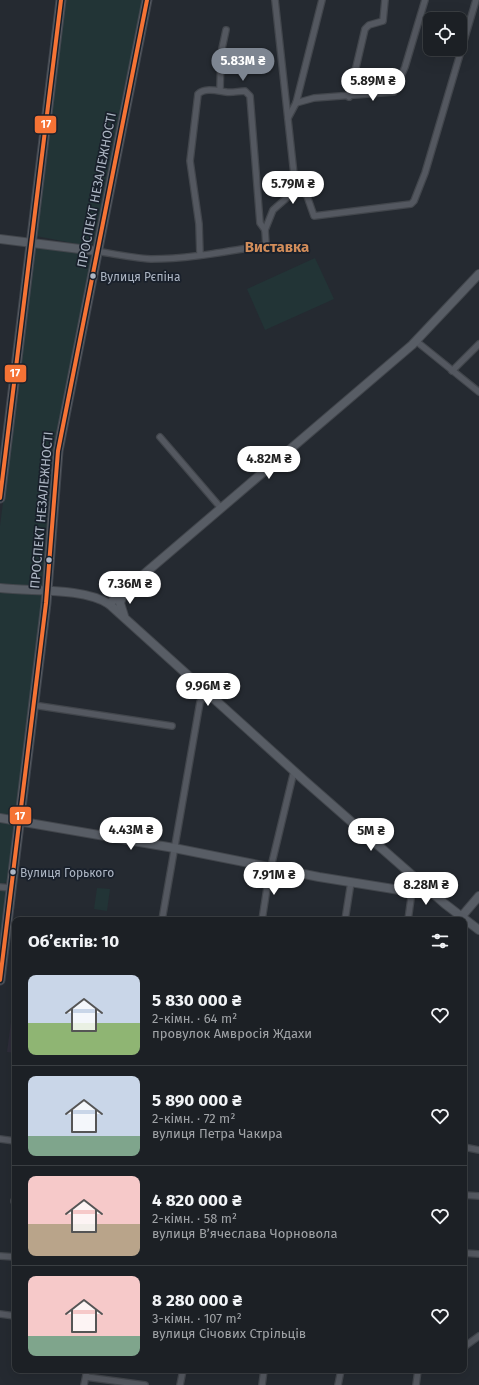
<!DOCTYPE html>
<html lang="uk">
<meta charset="utf-8">
<style>
:root{--surface:#1c2025;--page:#25282d;--text:#f1f3f6;--muted:#a0a3a7;--line:#3a3e42;--accent:#7d8591}
body{margin:0;font-family:"Fira Sans",sans-serif;background:var(--page);color:var(--text);height:100vh;display:flex;flex-direction:column;font-size:15px;white-space:nowrap}
*{box-sizing:border-box;margin:0}
p{font-size:13px;color:var(--muted)}
.icon{flex:none;width:22px;height:22px;fill:none;stroke:currentColor;stroke-width:2;stroke-linecap:round;stroke-linejoin:round}
.map{position:relative;flex:1;overflow:hidden}
.panel{position:absolute;left:12px;top:917px;width:455px;height:456px;display:flex;flex-direction:column;background:var(--surface);border-radius:8px;box-shadow:0 4px 16px #0002,0 0 0 1px var(--line)}
.panel>*{flex:none}
.buttons{position:absolute;left:423px;top:12px;display:grid;gap:8px}
.buttons a{display:grid;place-items:center;width:44px;height:44px;border-radius:8px;background:var(--surface);box-shadow:0 4px 16px #0002,0 0 0 1px var(--line);font-size:20px}
.price{position:absolute;translate:-50% -34px;padding:0 9px;border-radius:14px;background:#fff;color:#222;font-size:13px;line-height:26px;filter:drop-shadow(0 1px 2px #0008)}
.price::after{content:'';position:absolute;left:50%;top:24px;width:12px;height:9px;margin-left:-6px;background:inherit;clip-path:polygon(0 0,100% 0,50% 100%)}
.price.current{background:var(--accent);color:#fff}
ul{padding:0;list-style:none}
li{display:flex;align-items:center;gap:12px;height:100px;padding:0 16px}
li+li{border-top:1px solid var(--line)}
li span{display:grid;place-items:center;flex:none;width:112px;height:80px;border-radius:8px;color:#555}
li>.icon{margin-inline-start:auto}
span .icon{width:48px;height:48px;fill:#fffc;stroke-width:1}
li b{font-size:17px}
h2{display:flex;justify-content:space-between;align-items:center;height:48px;padding:0 16px;font-size:17px}
.map>svg:first-child{display:block}
</style>
<div class="map">
<svg width="479" height="1385" viewBox="0 0 479 1385">
<rect width="100%" height="100%" fill="#252a31"/>
<polygon fill="#2e2d3a" points="15,991 15,1053 7,1052"/>
<g fill="#223436">
<polygon points="63,0 144,0 96,240 93,244 88,246 36,236"/>
<polygon points="35,246 88,254 91,259 58,427 43,585 41,587 0,585 0,526"/>
<polygon points="315,258 334,299 265,330 247,289"/>
<polygon points="0,591 39,594 42,597 16,817 0,815"/>
<polygon points="0,821 14,824 16,827 8,882 0,884"/>
<polygon points="97,888 110,889 107,911 94,909"/>
<polygon points="0,889 7,891 0,952"/>
</g>
<g fill="none" stroke-linecap="round" stroke-linejoin="round">
<g stroke="#42464c" stroke-width="8">
<g id="street">
<polyline points="275,0 295,184 307,196 314,216 411,204 414,201 425,173 476,0"/>
<polyline points="220,90 221,53 226,30"/>
<polyline points="349,97 365,29 369,25 383,21 385,0"/>
<polyline points="296,103 314,98 394,92 405,67 425,0"/>
<polyline points="288,118 296,103 322,0"/>
<polyline points="265,230 273,210 298,188"/>
<path d="M96 251C114 254 133 258 151 259 190 259 228 251 266 245L265 230 260 223 250 96 245 91C239 91 232 93 226 92 218 91 205 87 198 94L190 161 199 224 200 255"/>
<polyline points="416,341 479,392"/>
<polyline points="452,371 479,344"/>
<polyline points="160,437 221,508"/>
<polyline points="33,705 172,726"/>
<polyline points="0,887 11,888"/>
<polyline points="162,920 200,702 207,693"/>
<polyline points="262,920 269,875 294,771"/>
<polyline points="345,920 351,882"/>
<polyline points="408,920 413,884 412,875"/>
<polyline points="0,1139 15,1141"/>
<polyline points="464,1147 479,1150"/>
<polyline points="464,1195 479,1196"/>
<polyline points="14,1201 15,1201"/>
<polyline points="464,1253 479,1254"/>
<polyline points="0,1256 15,1257"/>
<polyline points="0,1314 15,1316"/>
<polyline points="464,1347 479,1336"/>
<polyline points="86,1377 145,1385"/>
<polyline points="84,1385 87,1370"/>
<polyline points="180,1385 183,1370"/>
<polyline points="262,1385 264,1370"/>
<polyline points="338,1385 341,1370"/>
<polyline points="416,1385 418,1370"/>
</g>
</g>
<g stroke="#42464c" stroke-width="10">
<g id="secondary">
<polyline points="0,239 96,251"/>
<path d="M0 588C31 592 82 587 109 604L305 781 445 904 479 930"/>
<polyline points="109,604 412,345 479,274"/>
<polyline points="124,616 120,603 124,592"/>
<polyline points="0,818 174,848 319,877 412,892 430,890"/>
<polyline points="462,916 479,896"/>
</g>
</g>
<g stroke="#41464e" stroke-width="11">
<g id="primary">
<polyline points="0,498 61,0"/>
<polyline points="0,980 46,603 58,451 147,0"/>
</g>
</g>
<use href="#street" stroke="#545860" stroke-width="5.5"/>
<use href="#secondary" stroke="#585d65" stroke-width="8"/>
<use href="#primary" stroke="#575b62" stroke-width="9"/>
<g stroke="#19202b" stroke-width="7">
<g id="bus-1">
<polyline points="0,498 61,0"/>
<polyline points="0,980 46,603 58,451 147,0"/>
</g>
</g>
<use href="#bus-1" stroke="#f57335" stroke-width="4"/>
</g>
<g fill="#adb6c4" stroke="#19202b" stroke-width="1.5">
<circle cx="93" cy="276" r="3.5"/>
<circle cx="49" cy="560" r="3.5"/>
<circle cx="13" cy="872" r="3.5"/>
</g>
<g text-anchor="middle" stroke-width="3.5" stroke-linejoin="round" paint-order="stroke">
<g font-size="12" fill="#adb6c4" stroke="#19202b" text-anchor="start">
<text x="100" y="281">Вулиця Рєпіна</text>
<text x="20" y="877">Вулиця Горького</text>
</g>
<g font-size="13" fill="#adb6c4" stroke="#19202b">
<text transform="translate(96 190) rotate(-79)" y="5">ПРОСПЕКТ НЕЗАЛЕЖНОСТІ</text>
<text transform="translate(41 510) rotate(-85)" y="5">ПРОСПЕКТ НЕЗАЛЕЖНОСТІ</text>
</g>
<g font-size="15" font-weight="bold" fill="#d28d5a" stroke="#19202b">
<text x="277" y="252">Виставка</text>
</g>
</g>
<g stroke="#19202b" stroke-width="1.5">
<rect x="34" y="115" width="23" height="19" rx="4" fill="#f57335"/>
<rect x="4" y="364" width="23" height="19" rx="4" fill="#f57335"/>
<rect x="9" y="806" width="23" height="19" rx="4" fill="#f57335"/>
</g>
<g font-size="11" text-anchor="middle" font-weight="bold" fill="#fff">
<text x="46" y="128">17</text>
<text x="15" y="377">17</text>
<text x="20" y="820">17</text>
</g>
</svg>
<div class="buttons">
<a><svg class="icon" aria-label="locate" viewBox="0 0 24 24"><circle cx="12" cy="12" r="6"/><path d="M12 2v4M12 18v4M2 12h4M18 12h4"/></svg></a>
</div>
<b class="price current" style="left:243px;top:82px">5.83M ₴</b>
<b class="price" style="left:373px;top:102px">5.89M ₴</b>
<b class="price" style="left:293px;top:205px">5.79M ₴</b>
<b class="price" style="left:269px;top:480px">4.82M ₴</b>
<b class="price" style="left:130px;top:605px">7.36M ₴</b>
<b class="price" style="left:208px;top:707px">9.96M ₴</b>
<b class="price" style="left:131px;top:851px">4.43M ₴</b>
<b class="price" style="left:371px;top:852px">5M ₴</b>
<b class="price" style="left:274px;top:896px">7.91M ₴</b>
<b class="price" style="left:426px;top:906px">8.28M ₴</b>
<section class="panel">
<h2>Об’єктів: 10<svg class="icon" aria-label="filters" viewBox="0 0 24 24"><path d="M4 7h16M4 17h16"/><circle cx="9" cy="7" r="2"/><circle cx="15" cy="17" r="2"/></svg></h2>
<ul>
<li><span style="background:linear-gradient(#c9d6e8 60%,#8fb573 0)"><svg class="icon" aria-label="home" viewBox="0 0 24 24"><path d="M3 11l9-7 9 7M6 9v11h12V9"/></svg></span><div><b>5 830 000 ₴</b><p>2-кімн. · 64 m²</p><p>провулок Амвросія Ждахи</p></div><svg class="icon" aria-label="heart" viewBox="0 0 24 24"><path d="M12 20l-8-8c-3-5 5-10 8-4 3-6 11-1 8 4z"/></svg></li>
<li><span style="background:linear-gradient(#c9d6e8 75%,#7fa58c 0)"><svg class="icon" aria-label="home" viewBox="0 0 24 24"><path d="M3 11l9-7 9 7M6 9v11h12V9"/></svg></span><div><b>5 890 000 ₴</b><p>2-кімн. · 72 m²</p><p>вулиця Петра Чакира</p></div><svg class="icon" aria-label="heart" viewBox="0 0 24 24"><path d="M12 20l-8-8c-3-5 5-10 8-4 3-6 11-1 8 4z"/></svg></li>
<li><span style="background:linear-gradient(#f6c9c9 60%,#b9a48a 0)"><svg class="icon" aria-label="home" viewBox="0 0 24 24"><path d="M3 11l9-7 9 7M6 9v11h12V9"/></svg></span><div><b>4 820 000 ₴</b><p>2-кімн. · 58 m²</p><p>вулиця Вʼячеслава Чорновола</p></div><svg class="icon" aria-label="heart" viewBox="0 0 24 24"><path d="M12 20l-8-8c-3-5 5-10 8-4 3-6 11-1 8 4z"/></svg></li>
<li><span style="background:linear-gradient(#f6c9c9 75%,#7fa58c 0)"><svg class="icon" aria-label="home" viewBox="0 0 24 24"><path d="M3 11l9-7 9 7M6 9v11h12V9"/></svg></span><div><b>8 280 000 ₴</b><p>3-кімн. · 107 m²</p><p>вулиця Січових Стрільців</p></div><svg class="icon" aria-label="heart" viewBox="0 0 24 24"><path d="M12 20l-8-8c-3-5 5-10 8-4 3-6 11-1 8 4z"/></svg></li>
</ul>
</section>
</div>
